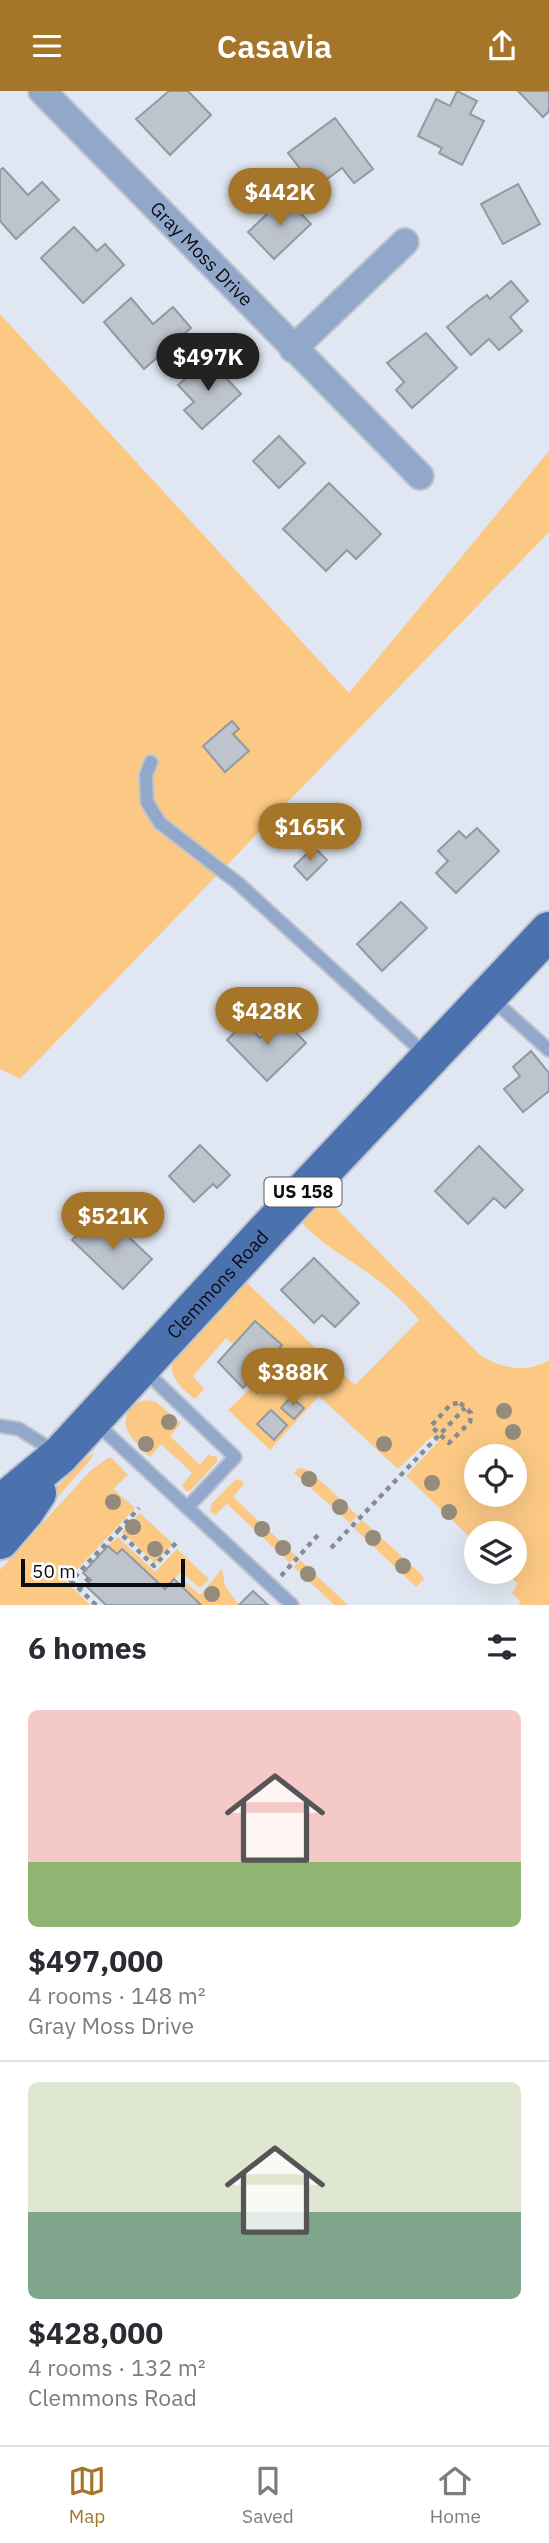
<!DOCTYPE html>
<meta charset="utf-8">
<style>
:root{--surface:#fff;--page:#f2f2f3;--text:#2b2b33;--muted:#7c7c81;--line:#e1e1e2;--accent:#a5752a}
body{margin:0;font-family:"IBM Plex Sans",sans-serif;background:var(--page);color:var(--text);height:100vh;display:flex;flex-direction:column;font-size:26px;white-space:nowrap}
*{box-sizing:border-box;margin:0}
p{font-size:23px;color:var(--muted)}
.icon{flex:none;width:38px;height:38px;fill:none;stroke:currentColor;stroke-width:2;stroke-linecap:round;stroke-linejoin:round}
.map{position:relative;height:1514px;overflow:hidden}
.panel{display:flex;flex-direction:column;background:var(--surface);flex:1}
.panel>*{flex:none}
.tools{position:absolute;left:464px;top:1353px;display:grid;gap:14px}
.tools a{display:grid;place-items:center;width:63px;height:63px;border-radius:50%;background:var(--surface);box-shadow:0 7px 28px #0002;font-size:35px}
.scale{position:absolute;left:21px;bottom:18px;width:164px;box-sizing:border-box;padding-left:7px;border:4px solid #0b0e11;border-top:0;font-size:19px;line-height:24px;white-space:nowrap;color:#0b0e11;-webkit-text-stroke:5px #fff;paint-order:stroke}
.price{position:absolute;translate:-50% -60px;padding:0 16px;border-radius:24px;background:var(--accent);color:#fff;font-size:23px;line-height:46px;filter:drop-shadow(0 2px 4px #0008)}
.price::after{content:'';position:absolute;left:50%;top:42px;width:21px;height:16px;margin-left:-10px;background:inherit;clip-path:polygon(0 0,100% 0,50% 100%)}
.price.active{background:#222;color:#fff}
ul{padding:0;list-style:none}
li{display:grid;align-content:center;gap:14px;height:371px;padding:0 28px}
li+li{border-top:2px solid var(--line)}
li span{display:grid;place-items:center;height:217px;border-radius:10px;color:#555}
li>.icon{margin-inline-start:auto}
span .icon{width:126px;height:126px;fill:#fffc;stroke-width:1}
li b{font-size:30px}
h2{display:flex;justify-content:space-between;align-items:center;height:84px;padding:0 28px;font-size:30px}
header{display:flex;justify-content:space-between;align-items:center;height:91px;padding:0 28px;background:var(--accent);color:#fff;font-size:32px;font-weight:600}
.dock{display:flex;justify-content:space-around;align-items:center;height:98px;border-top:2px solid var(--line);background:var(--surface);font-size:19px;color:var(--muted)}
.dock a{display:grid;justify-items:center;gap:4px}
.dock .active{color:var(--accent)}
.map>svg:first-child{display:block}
</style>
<header><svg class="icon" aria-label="menu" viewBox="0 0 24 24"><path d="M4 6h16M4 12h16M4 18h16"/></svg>Casavia<svg class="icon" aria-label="share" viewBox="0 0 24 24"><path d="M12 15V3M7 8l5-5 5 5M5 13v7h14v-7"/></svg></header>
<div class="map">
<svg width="549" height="1514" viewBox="0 0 549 1514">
<rect width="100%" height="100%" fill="#e0e7f2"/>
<g fill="#fbc984" fill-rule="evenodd">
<polygon points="0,223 349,602 549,360 549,441 20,988 0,978"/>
<path d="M323 1106 332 1113 481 1265C502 1277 526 1283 549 1269V1514H518L521 1511 512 1502 518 1493 505 1481 514 1480V1442H476V1452L406 1385 438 1351 432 1345 398 1378 319 1305 270 1359 228 1319 251 1297 257 1301 259 1299 262 1302 265 1299 271 1302 279 1294 261 1277 281 1254H234L226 1247 193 1285 204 1298 195 1308C182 1298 167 1285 173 1268L242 1191 248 1193 355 1294 419 1229C403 1209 382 1191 361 1177 338 1161 312 1147 296 1124ZM476 1365H514V1404H476Z"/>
<path d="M147 1309 156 1311 181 1332 170 1345 200 1374 208 1364 217 1366V1371L190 1400H186L182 1394 192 1382 161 1353 150 1366C143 1359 135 1352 130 1344 119 1328 130 1311 147 1309Z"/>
<path d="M93 1363 92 1367 0 1472V1463C17 1443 74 1371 93 1363Z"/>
<polygon points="108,1367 112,1367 128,1384 113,1398 135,1417 66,1490 90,1514 0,1514 0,1479 90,1380"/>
<polygon points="299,1377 309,1379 358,1425 350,1432 294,1382"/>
<polygon points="236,1388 243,1390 243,1394 233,1406 296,1465 290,1472 227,1413 215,1424 210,1420 212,1412"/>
<polygon points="140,1422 173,1453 155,1472 122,1441"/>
<polygon points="362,1429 421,1483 424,1488 416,1496 354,1437"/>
<polygon points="118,1446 155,1481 177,1458 209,1488 200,1497 181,1481 165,1498 122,1458 117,1463 108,1455"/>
<polygon points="300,1469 348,1514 334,1514 294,1476"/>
<polygon points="222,1478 225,1495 239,1514 201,1514 180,1494 184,1490 200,1504"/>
</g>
<g fill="#bdc4ce" stroke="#9299a3" stroke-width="2">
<polygon points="169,0 188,0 211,24 170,64 136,28"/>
<polygon points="457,0 477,10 470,23 484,30 462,74 439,62 442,57 418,45 436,8 450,15"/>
<polygon points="518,0 549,0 549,20 543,26"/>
<polygon points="335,27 373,78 354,92 342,77 315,97 288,62"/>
<polygon points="3,77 28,104 42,91 59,109 16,148 0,130 0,79"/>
<polygon points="518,93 540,133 503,153 481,113"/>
<polygon points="285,106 311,133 274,168 248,141"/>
<polygon points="74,136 97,160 105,153 124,174 83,212 41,167"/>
<polygon points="511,190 528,210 510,226 522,240 499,259 489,248 471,264 447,236 472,215 487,204 490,208"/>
<polygon points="131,207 153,233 173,216 191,237 144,278 104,231"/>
<polygon points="426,242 457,277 412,317 396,299 404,291 387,272"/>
<polygon points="211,265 220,274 217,277 241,303 202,338 184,319 194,311 178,294"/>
<polygon points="279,345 305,372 279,397 253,370"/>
<polygon points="329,392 381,443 356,468 347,459 326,480 283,438"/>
<polygon points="232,630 239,638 233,643 249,660 225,681 203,655"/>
<polygon points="477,737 499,760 456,802 436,782 448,770 438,760 459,740 466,747"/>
<polygon points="314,756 327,769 307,789 294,775"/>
<polygon points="401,811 427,837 382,880 357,853"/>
<polygon points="281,926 306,952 267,990 227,949 245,931 260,947"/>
<polygon points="531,960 549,982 549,1000 523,1021 504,998 520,985 513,976"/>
<polygon points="200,1054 230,1084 217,1097 213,1093 194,1111 169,1085"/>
<polygon points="479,1055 523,1099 505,1117 494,1107 468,1133 435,1100"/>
<polygon points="93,1128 106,1142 115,1133 152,1168 123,1198 72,1149"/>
<polygon points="314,1167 359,1212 335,1236 322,1224 314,1232 281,1199"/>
<polygon points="255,1230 282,1254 261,1277 271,1286 266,1292 269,1295 262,1302 259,1299 257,1302 247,1292 243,1297 218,1271"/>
<polygon points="291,1306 304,1317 294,1328 281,1317"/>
<polygon points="271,1319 287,1334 274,1349 257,1333"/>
<polygon points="108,1455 117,1463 122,1458 165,1498 174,1488 201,1514 106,1514 86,1495 91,1489 83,1482"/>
<polygon points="253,1500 268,1514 239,1514"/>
</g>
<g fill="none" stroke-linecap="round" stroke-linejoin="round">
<g stroke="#bec4ce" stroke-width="16">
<g id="service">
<polyline points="151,671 146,684 147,711 160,732 239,793 426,964"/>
<polyline points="492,908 549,959"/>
<polyline points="143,1278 235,1366 187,1417"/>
<polyline points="95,1331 292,1514"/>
<polyline points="0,1335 19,1338 57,1362"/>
</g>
</g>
<g stroke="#bec4ce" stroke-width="30">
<g id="minor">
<path id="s1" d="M42 0 420 385"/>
<polyline points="293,258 405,151"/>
</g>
</g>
<g stroke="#bec4ce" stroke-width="42">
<g id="primary">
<path id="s2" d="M0 1418 14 1402 60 1364 271 1135 549 840"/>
<polyline points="0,1449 25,1420 37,1402"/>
</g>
</g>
<g stroke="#878c94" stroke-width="4.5" stroke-dasharray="5 5" stroke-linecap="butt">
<polygon points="460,1312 471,1322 470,1331 449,1352 431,1335 451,1313"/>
<polyline points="118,1440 139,1417"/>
<polyline points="331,1457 465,1317"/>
<polyline points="281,1485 318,1444"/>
<polyline points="79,1498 89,1487"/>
<polyline points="96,1514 71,1490 118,1440 154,1475 176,1452"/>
</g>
<use href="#service" stroke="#92a8ca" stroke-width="12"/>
<use href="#minor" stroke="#92a8ca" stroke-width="26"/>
<use href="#primary" stroke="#4c71af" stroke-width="38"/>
</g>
<g fill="#958b7c">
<circle cx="504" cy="1320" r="8"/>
<circle cx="169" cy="1331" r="8"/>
<circle cx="513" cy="1341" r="8"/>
<circle cx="146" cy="1353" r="8"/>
<circle cx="384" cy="1353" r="8"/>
<circle cx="309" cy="1388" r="8"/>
<circle cx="432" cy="1392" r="8"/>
<circle cx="113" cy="1411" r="8"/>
<circle cx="340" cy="1416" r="8"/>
<circle cx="449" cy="1421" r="8"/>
<circle cx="133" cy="1436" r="8"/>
<circle cx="262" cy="1438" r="8"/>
<circle cx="373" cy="1447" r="8"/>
<circle cx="283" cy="1457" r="8"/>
<circle cx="155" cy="1458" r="8"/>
<circle cx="403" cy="1475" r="8"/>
<circle cx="308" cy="1483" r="8"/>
<circle cx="212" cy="1503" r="8"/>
</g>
<g text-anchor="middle" stroke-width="5" stroke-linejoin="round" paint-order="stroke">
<rect fill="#fff" stroke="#545658" stroke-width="2" x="264.5" y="1086.5" width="77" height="29" rx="5"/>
<g font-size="18" font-weight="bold" fill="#0b0e11">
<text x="303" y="1107">US 158</text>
</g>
<g font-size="19" fill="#0b0e11" stroke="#fff">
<text dy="7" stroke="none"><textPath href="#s1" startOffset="228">Gray Moss Drive</textPath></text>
<text dy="7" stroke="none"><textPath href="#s2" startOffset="313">Clemmons Road</textPath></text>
</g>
</g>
</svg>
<div class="tools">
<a><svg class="icon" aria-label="locate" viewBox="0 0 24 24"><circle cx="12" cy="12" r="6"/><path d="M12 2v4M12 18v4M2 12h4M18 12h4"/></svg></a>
<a><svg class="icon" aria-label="layers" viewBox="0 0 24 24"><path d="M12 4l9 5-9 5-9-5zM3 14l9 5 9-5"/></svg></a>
</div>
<div class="scale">50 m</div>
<b class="price" style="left:280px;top:137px">$442K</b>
<b class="price active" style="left:208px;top:302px">$497K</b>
<b class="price" style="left:310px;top:772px">$165K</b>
<b class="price" style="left:267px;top:956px">$428K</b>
<b class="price" style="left:113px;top:1161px">$521K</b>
<b class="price" style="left:293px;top:1317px">$388K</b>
</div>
<section class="panel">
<h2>6 homes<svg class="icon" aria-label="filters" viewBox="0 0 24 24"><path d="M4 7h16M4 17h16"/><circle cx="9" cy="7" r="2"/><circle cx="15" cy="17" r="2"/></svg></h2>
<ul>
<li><span style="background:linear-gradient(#f6c9c9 70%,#8fb573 0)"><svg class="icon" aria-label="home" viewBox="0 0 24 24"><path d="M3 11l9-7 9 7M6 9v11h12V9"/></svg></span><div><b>$497,000</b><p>4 rooms · 148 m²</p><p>Gray Moss Drive</p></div></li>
<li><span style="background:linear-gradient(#dfe7d0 60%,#7fa58c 0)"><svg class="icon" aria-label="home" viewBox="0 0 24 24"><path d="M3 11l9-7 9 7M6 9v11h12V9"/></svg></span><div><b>$428,000</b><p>4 rooms · 132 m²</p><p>Clemmons Road</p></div></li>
</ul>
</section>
<nav class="dock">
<a class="active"><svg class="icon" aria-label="map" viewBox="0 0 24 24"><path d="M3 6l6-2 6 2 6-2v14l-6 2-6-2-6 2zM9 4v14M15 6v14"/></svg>Map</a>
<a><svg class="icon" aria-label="saved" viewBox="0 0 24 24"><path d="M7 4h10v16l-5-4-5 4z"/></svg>Saved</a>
<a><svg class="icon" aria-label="home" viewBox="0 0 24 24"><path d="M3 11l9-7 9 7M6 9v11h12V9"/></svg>Home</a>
</nav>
